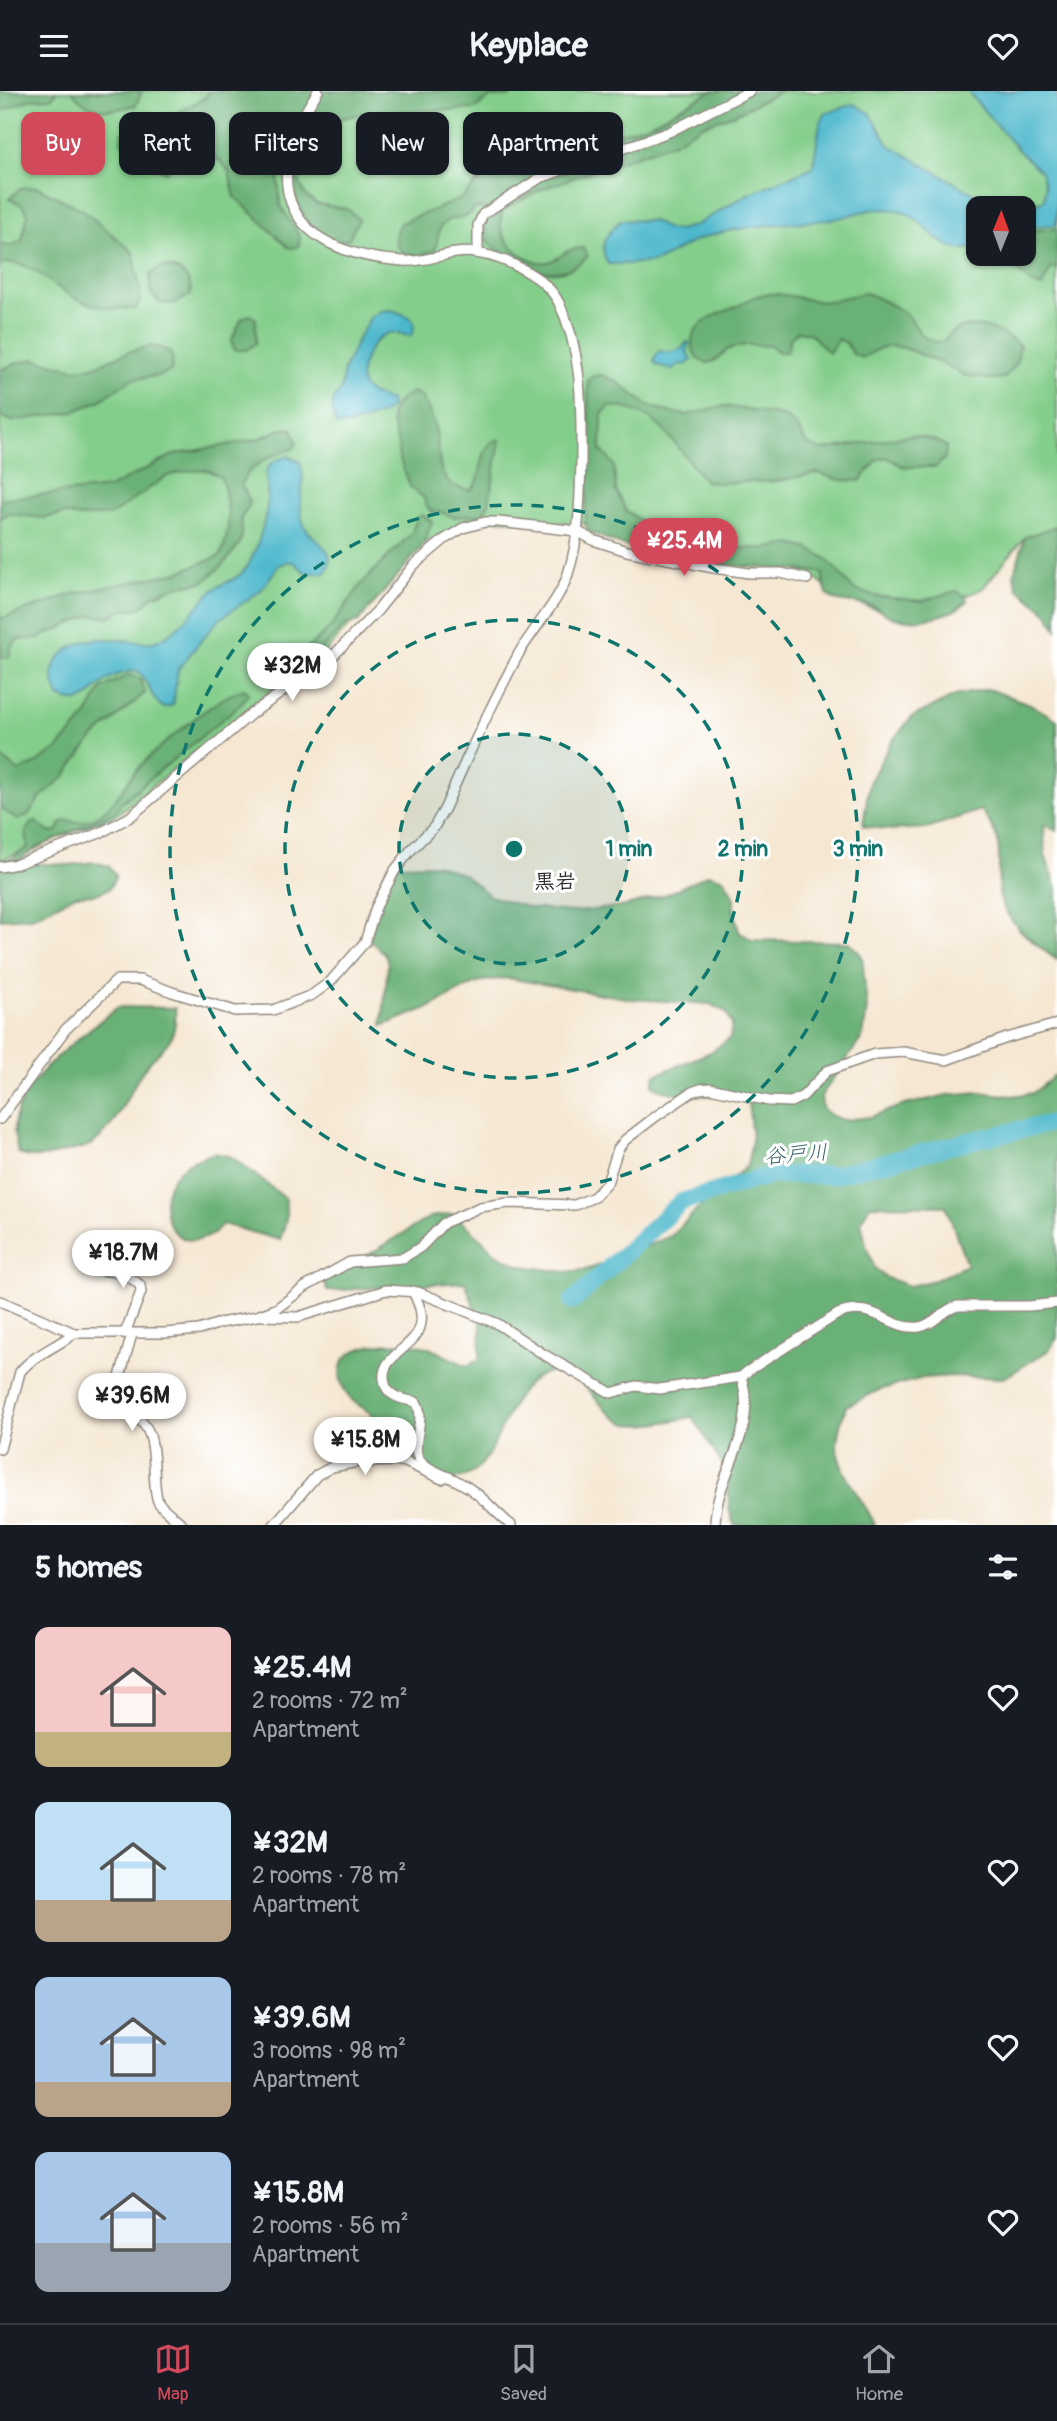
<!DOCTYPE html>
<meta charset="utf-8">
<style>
:root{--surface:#171b24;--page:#20242c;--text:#f1f3f6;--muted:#9ea1a6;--line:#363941;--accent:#d1495b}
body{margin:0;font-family:Pangolin,"Klee One",sans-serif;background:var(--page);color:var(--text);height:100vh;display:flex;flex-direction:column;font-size:26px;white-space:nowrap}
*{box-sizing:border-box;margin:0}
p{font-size:23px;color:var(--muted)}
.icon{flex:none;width:38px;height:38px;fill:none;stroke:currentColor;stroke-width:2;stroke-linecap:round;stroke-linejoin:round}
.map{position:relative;height:1434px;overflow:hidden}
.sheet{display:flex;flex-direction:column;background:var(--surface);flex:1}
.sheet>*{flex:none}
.hud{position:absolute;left:21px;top:21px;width:700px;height:63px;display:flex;gap:14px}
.needle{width:46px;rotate:1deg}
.tools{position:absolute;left:966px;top:105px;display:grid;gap:14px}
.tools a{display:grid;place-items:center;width:70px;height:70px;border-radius:14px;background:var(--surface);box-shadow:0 2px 5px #0004;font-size:35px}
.price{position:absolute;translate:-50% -60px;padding:0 16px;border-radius:24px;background:#fff;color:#222;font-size:23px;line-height:46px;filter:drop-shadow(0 2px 4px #0008)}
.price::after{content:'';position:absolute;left:50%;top:42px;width:21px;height:16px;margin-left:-10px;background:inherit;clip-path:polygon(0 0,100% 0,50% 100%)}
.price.selected{background:var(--accent);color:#fff}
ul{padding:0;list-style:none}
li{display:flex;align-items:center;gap:21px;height:175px;padding:0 35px}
li span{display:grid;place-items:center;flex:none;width:196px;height:140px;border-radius:14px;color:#555}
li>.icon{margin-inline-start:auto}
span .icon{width:84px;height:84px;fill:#fffc;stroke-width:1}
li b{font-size:30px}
h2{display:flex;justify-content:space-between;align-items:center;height:84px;padding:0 35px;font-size:30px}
.pill{padding:0 24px;border-radius:14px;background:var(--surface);box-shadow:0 2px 5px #0004;font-size:24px;line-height:63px}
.pill.selected{background:var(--accent);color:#fff}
header{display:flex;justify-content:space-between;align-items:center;height:91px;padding:0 35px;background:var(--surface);font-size:32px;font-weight:700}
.tab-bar{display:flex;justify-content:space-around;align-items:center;height:98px;border-top:2px solid var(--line);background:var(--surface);font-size:19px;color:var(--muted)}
.tab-bar a{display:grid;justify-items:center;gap:4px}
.tab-bar .selected{color:var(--accent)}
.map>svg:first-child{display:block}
</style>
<header><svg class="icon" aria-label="menu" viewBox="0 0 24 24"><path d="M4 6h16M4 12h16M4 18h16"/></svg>Keyplace<svg class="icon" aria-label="heart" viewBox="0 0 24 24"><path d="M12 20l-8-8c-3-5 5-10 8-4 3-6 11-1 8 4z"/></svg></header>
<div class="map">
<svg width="1057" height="1434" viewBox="0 0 1057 1434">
<rect width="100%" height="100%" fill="#fff"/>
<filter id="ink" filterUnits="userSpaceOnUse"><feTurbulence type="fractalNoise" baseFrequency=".0143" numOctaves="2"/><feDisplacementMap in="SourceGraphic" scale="14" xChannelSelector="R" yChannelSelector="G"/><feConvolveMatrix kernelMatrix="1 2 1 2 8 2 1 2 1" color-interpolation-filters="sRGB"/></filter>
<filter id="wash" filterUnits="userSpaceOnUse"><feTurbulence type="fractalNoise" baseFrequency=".00686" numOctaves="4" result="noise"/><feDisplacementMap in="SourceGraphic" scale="28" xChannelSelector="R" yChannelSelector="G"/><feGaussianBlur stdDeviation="1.57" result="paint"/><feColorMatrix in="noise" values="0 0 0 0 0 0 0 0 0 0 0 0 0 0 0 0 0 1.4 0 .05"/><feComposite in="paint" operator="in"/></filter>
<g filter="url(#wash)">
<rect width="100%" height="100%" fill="#f5e7d2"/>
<path fill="#84ce8b" stroke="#587c5b" stroke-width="2" fill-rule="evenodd" d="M0 0H1057V435L1025 446 982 498 933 518 881 520 838 506 811 484 786 477 724 474 621 454 585 433 476 427 422 453 321 566 266 603 115 725 0 769ZM978 117H1024V163H978Z"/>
<g fill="#6bb177" stroke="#4b6e51" stroke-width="2" fill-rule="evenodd">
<polygon points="0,0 58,0 51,7 30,8 4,19 0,19"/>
<path d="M72 0H142L136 14C111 21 90 24 72 0Z"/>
<path d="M211 0H519L508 6H490L476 18 390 21 356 24 329 30 313 47 301 65 297 85 306 105 317 113 347 118 359 128 348 149C311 156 294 109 285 81L278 79 280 114 300 146 299 154 294 157 288 156 235 106 229 81 221 70 208 65 199 57 184 50 175 37 176 22 203 8Z"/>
<path d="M712 0H781L735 23 703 34 674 51 542 98 502 120C502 125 500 132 501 137 505 155 529 174 548 171 562 169 561 157 583 157L588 165C556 198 516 174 487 150L485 136 489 118 476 117 467 125 448 129 440 136 435 159 420 165 403 162C394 152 393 143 400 132L461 108 483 86 533 68 650 33Z"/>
<polygon points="137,38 152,44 177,69 166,81 136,68 121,51 122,42"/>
<path d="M37 96 83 119 133 161 140 198V209L136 218C115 218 97 217 77 208 51 196 31 166 0 173V153L11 155 22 149 28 123 21 113 9 108 21 97Z"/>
<polygon points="1057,138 1057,177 1051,177 1042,196 1031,192 999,163 1024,163 1024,140"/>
<path d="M161 176C178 175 192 186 191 204L174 213 160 212 151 202 150 184Z"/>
<path d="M867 202C879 208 891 213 902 220 922 233 912 250 943 251 961 224 999 236 1020 255L1017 270 1005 287 989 288 963 284 946 274 904 257 892 255 878 258 862 267 853 263 846 252 838 248 829 262 811 243 798 240 790 248 787 261H779L771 255C758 254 741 252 729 258 722 263 716 272 707 272 699 271 694 264 693 258 685 233 720 222 738 215 744 212 750 207 757 205 782 197 806 213 831 210 844 208 853 203 867 202Z"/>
<polygon points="250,224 256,228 256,252 246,259 235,259 231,250 242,227"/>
<polygon points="150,255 159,256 170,261 173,269 171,280 157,285 132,288 99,310 73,321 12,330 0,325 0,279 17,272 34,268 75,278 93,276 131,260"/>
<path d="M602 284 616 290 647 314 668 321 686 324 725 315 783 325 797 336 807 353 822 359 912 344 934 349 946 355 945 367 936 376H904L886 366 877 369 860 390 840 389 817 382 779 390 718 392 705 390C675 356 662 319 610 315L602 323 601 359 614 374 616 400 626 420 643 431 666 439 711 447 739 457H768L791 453 807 457 826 467 853 498 873 505 922 510 956 500 965 505 967 510C952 526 916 532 894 527 885 525 879 516 870 514 845 508 824 519 823 484L820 481 724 474 621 454 589 441 585 433 589 365 588 289 594 285Z"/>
<path d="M413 301C425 303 434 330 436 342 441 369 434 396 471 399 487 383 475 363 495 349H500L489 412 483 423 454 426 440 421H432L427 416 423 406 410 396C408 386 403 379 400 369 397 363 399 359 398 353 390 325 384 317 413 301Z"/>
<path d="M292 337 297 352 293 358C273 363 251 373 241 393 249 409 254 411 241 427L242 443 240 452 223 474 203 491 174 496 153 505 141 517 123 519 108 526 91 524 38 547 17 549 11 557 9 567H1L0 528 73 503 179 481 220 465C232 438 230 415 221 387L208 379 187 380 167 385 111 424 79 426 65 423 44 427 9 423 0 427V408L109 397 173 364 258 348 278 339Z"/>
<polygon points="423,424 432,431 422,456 358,531 344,535 317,563 282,588 289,574 329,538 363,491 412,442 417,426"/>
<polygon points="1057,435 1057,538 1048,522 1018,498 1014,484 1025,446"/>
<polygon points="128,584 140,587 145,602 94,646 65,685 41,706 28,724 18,728 4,720 0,714 0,665 19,680 35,673 56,659 85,627 102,597"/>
<path d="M245 598 248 602 241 613 122 711 115 721 39 756 22 767 26 772 69 774 95 771 109 775 116 785 109 798 96 803 76 804 32 826 0 828V768L11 769 28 756 26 741 30 733 36 731C45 737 47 745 58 739L61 732 68 729C81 734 93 729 103 721 117 711 125 692 137 679 154 659 221 602 245 598Z"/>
<path d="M988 598 1030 613 1057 629V740L1044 734 1045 764 1057 797V869C1036 853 1007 834 1000 806 996 787 1002 765 997 747 994 737 987 728 981 719L927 737 892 739 863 735 869 692 892 650 912 626 955 605Z"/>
<path d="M436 773 465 784 490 805 530 817 575 821 627 815 667 803 709 783 724 788 734 805V819L739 841 752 849 849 851 862 865 867 917 863 945 821 1005 822 1017 832 1025 844 1029 870 1026 901 1015 947 1004 980 1001 1012 1005 1033 1002 1057 983V1247L1049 1259 1004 1287 952 1285 923 1287 879 1299 846 1315C843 1326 837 1341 837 1353 837 1383 864 1408 875 1434H734L729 1417 728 1383 693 1326C675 1329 646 1336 629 1333 598 1327 587 1275 551 1281 506 1288 502 1366 470 1383 462 1388 448 1388 439 1390 413 1374 399 1351 379 1329 370 1319 352 1313 346 1302 319 1251 392 1248 423 1255 435 1258 454 1270 468 1275L480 1267 481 1234 465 1191 327 1200 325 1191 430 1126 452 1123 472 1139 497 1164 521 1175 566 1181 589 1178 671 1145 709 1107 747 1075 752 1049 748 1009 741 1004C714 1003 676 1010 653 994L655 984 711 961 730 947 732 933 726 921 710 913 631 908 507 887 483 890 465 897 430 916 382 935 388 873 385 863 368 848 367 826 388 774ZM870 1114 946 1115 967 1174 935 1189 909 1195 884 1186 874 1176 866 1154 861 1130Z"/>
<path d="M118 916 175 917C178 956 160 954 142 981 127 1004 116 1037 92 1053 84 1058 70 1059 61 1062 46 1066 32 1069 18 1062 15 1049 12 1038 16 1025 25 985 86 941 118 916Z"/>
<path d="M214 1062 232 1066 286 1108V1129L280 1149 223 1133C219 1136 215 1142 211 1144 168 1168 148 1103 183 1076 191 1070 204 1066 214 1062Z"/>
</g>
<g fill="#4eb8cc" stroke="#3c727c" stroke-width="2">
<path d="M967 0H1055L1057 8 1056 134 1024 136V117H978V155C946 168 932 138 910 124 900 118 889 118 878 118 861 119 844 128 826 129 783 133 740 134 699 148 684 154 671 165 656 170 642 174 622 172 608 173 597 154 607 142 621 129L653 130 667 138 678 139 694 135 748 103 813 76 820 32 826 22 854 13 870 22 889 54 988 111 1013 117 1029 115 1044 109 1045 97 1041 81 1019 60Z"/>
<path d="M391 219C405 224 421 226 411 245 402 244 393 239 384 244 370 251 353 284 365 298 371 305 382 306 390 310L391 316C383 326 348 336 336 334L333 323V308L341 299 344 278 358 248 371 226 381 220Z"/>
<path d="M687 251 689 252 687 262 692 268 686 274 680 273 672 279 655 273 654 268 659 260C669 262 681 262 687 251Z"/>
<path d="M288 365 299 370C309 391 294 414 305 436 315 453 340 458 325 482H306L293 471H286L279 474 260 500 217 530 178 578 173 614 164 617C150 609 150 590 138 580 127 580 116 583 107 589 86 602 89 618 59 606 52 589 48 575 64 562 83 545 105 547 129 550 138 551 147 553 156 550 177 542 193 520 208 504 218 492 234 491 243 481 255 468 265 432 267 415 269 403 265 390 267 378L274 370Z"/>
</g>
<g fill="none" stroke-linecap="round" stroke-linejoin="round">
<polyline stroke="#4eb8cc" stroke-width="18" points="573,1210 681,1111 771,1084 834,1084 978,1048 1057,1031"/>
</g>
</g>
<g filter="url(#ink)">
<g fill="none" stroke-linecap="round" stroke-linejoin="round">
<g stroke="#90897e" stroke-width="12">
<g id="minor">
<polyline points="478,162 478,134 483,123 540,87 669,41 750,0"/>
<polyline points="0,776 17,773 100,742 130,726 251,623 331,567 378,519 414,474 445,448 463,437 485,431 499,431 577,440 593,449 627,460 714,477 749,482 781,482 807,488"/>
<path d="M0 1028 65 939 117 889H140L172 901 235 920 273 919 312 904 330 891 365 851 376 816 395 779 411 759 434 736 445 717C467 665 492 613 518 564 532 539 560 509 568 483 580 446 580 406 581 368 581 315 583 261 559 212 546 185 504 166 476 162 450 158 428 172 403 170 288 162 255 96 318 0"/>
<polyline points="85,1177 124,1182 140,1194 141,1201 125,1242"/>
<path d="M413 1200C417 1210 423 1220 421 1231 419 1257 376 1264 385 1293 389 1307 404 1308 416 1311 426 1327 413 1346 417 1364 421 1377 446 1384 457 1390 481 1402 491 1418 511 1434"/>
<polyline points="0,1210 74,1242 165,1242 199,1239 220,1232 257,1225 276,1218 305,1196 350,1171 403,1167 421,1156 444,1132 480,1116 508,1112 575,1114 594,1106 607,1092 618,1058 625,1049 655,1026 692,1001 700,998 710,997 769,1010 791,1011 803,1005 827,980 875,963 903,961 946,969 1007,947 1057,933"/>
<polyline points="262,1225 298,1226 386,1199 418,1201 498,1233 543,1263 611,1302 636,1295 660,1298 741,1286"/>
<path d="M132 1243 116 1300C122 1316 139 1324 147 1338 158 1357 151 1399 159 1412 165 1420 176 1427 183 1434"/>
<path d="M0 1358 20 1281C33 1264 57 1256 74 1242"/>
<polyline points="274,1434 317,1384 332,1376 358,1371 403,1370 442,1388"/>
<path d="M715 1434C715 1382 760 1342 741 1286L748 1280 838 1223C875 1209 888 1239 919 1236 934 1234 943 1218 958 1215H1029L1057 1212"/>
</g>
</g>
<use href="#minor" stroke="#fff" stroke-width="9"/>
</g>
</g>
<circle cx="514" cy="758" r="115" fill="#0f766e" fill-opacity=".12"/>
<g fill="none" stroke="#0f766e" stroke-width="3.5" stroke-dasharray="12 9">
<circle cx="514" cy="758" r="115"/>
<circle cx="514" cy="758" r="229"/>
<circle cx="514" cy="758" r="344"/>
</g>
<g text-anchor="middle" stroke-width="6" stroke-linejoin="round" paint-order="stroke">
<g font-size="21" font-weight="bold" fill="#2b2b2b" stroke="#fff">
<text x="555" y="797">黒岩</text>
</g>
<g font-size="21" font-style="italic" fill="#39636b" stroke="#fff">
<text transform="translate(796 1063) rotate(-4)" y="7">谷戸川</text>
</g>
</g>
<circle cx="514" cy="758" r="10" fill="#0f766e" stroke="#fff" stroke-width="3.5"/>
<g font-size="21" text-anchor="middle" font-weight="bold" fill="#0f766e" stroke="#fff" stroke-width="6" stroke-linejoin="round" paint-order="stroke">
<text x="629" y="765">1 min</text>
<text x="743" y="765">2 min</text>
<text x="858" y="765">3 min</text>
</g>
</svg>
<div class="tools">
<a><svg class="needle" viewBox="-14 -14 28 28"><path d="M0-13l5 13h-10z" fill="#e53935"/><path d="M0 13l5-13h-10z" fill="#9ea1a6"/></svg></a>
</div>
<b class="price selected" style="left:684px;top:487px">¥25.4M</b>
<b class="price" style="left:292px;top:612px">¥32M</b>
<b class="price" style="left:123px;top:1199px">¥18.7M</b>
<b class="price" style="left:132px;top:1342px">¥39.6M</b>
<b class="price" style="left:365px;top:1386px">¥15.8M</b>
<div class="hud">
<a class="pill selected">Buy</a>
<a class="pill">Rent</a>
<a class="pill">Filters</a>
<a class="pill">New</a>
<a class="pill">Apartment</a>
</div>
</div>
<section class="sheet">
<h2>5 homes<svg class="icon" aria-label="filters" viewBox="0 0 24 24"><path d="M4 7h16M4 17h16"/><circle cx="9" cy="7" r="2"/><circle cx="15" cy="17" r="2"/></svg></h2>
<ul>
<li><span style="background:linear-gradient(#f6c9c9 75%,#c2b280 0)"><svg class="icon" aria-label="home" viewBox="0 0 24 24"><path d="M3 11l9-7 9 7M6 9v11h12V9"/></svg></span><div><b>¥25.4M</b><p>2 rooms · 72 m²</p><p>Apartment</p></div><svg class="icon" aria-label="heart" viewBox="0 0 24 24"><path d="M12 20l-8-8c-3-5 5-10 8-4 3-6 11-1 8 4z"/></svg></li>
<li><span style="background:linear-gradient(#bfe0f5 70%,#b9a48a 0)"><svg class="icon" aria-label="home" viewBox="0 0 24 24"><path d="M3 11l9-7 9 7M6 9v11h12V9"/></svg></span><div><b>¥32M</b><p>2 rooms · 78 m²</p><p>Apartment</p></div><svg class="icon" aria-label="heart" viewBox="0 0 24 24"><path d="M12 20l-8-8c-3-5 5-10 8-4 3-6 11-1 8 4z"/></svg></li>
<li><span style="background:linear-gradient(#a9c7e8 75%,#b9a48a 0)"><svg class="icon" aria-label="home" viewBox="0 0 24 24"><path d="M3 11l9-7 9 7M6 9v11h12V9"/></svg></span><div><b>¥39.6M</b><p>3 rooms · 98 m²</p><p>Apartment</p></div><svg class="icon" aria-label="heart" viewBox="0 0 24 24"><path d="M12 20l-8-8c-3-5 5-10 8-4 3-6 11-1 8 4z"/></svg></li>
<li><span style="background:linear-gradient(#a9c7e8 65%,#9aa5b1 0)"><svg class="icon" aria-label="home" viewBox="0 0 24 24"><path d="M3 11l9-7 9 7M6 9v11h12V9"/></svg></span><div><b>¥15.8M</b><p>2 rooms · 56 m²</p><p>Apartment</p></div><svg class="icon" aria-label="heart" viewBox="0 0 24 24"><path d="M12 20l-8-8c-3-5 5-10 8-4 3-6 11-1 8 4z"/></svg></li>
</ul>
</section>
<nav class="tab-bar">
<a class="selected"><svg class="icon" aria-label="map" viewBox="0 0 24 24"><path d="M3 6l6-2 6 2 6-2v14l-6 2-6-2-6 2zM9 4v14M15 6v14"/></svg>Map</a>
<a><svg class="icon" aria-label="saved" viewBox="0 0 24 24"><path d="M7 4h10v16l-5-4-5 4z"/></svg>Saved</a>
<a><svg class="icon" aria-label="home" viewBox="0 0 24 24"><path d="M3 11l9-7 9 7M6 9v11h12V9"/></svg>Home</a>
</nav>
